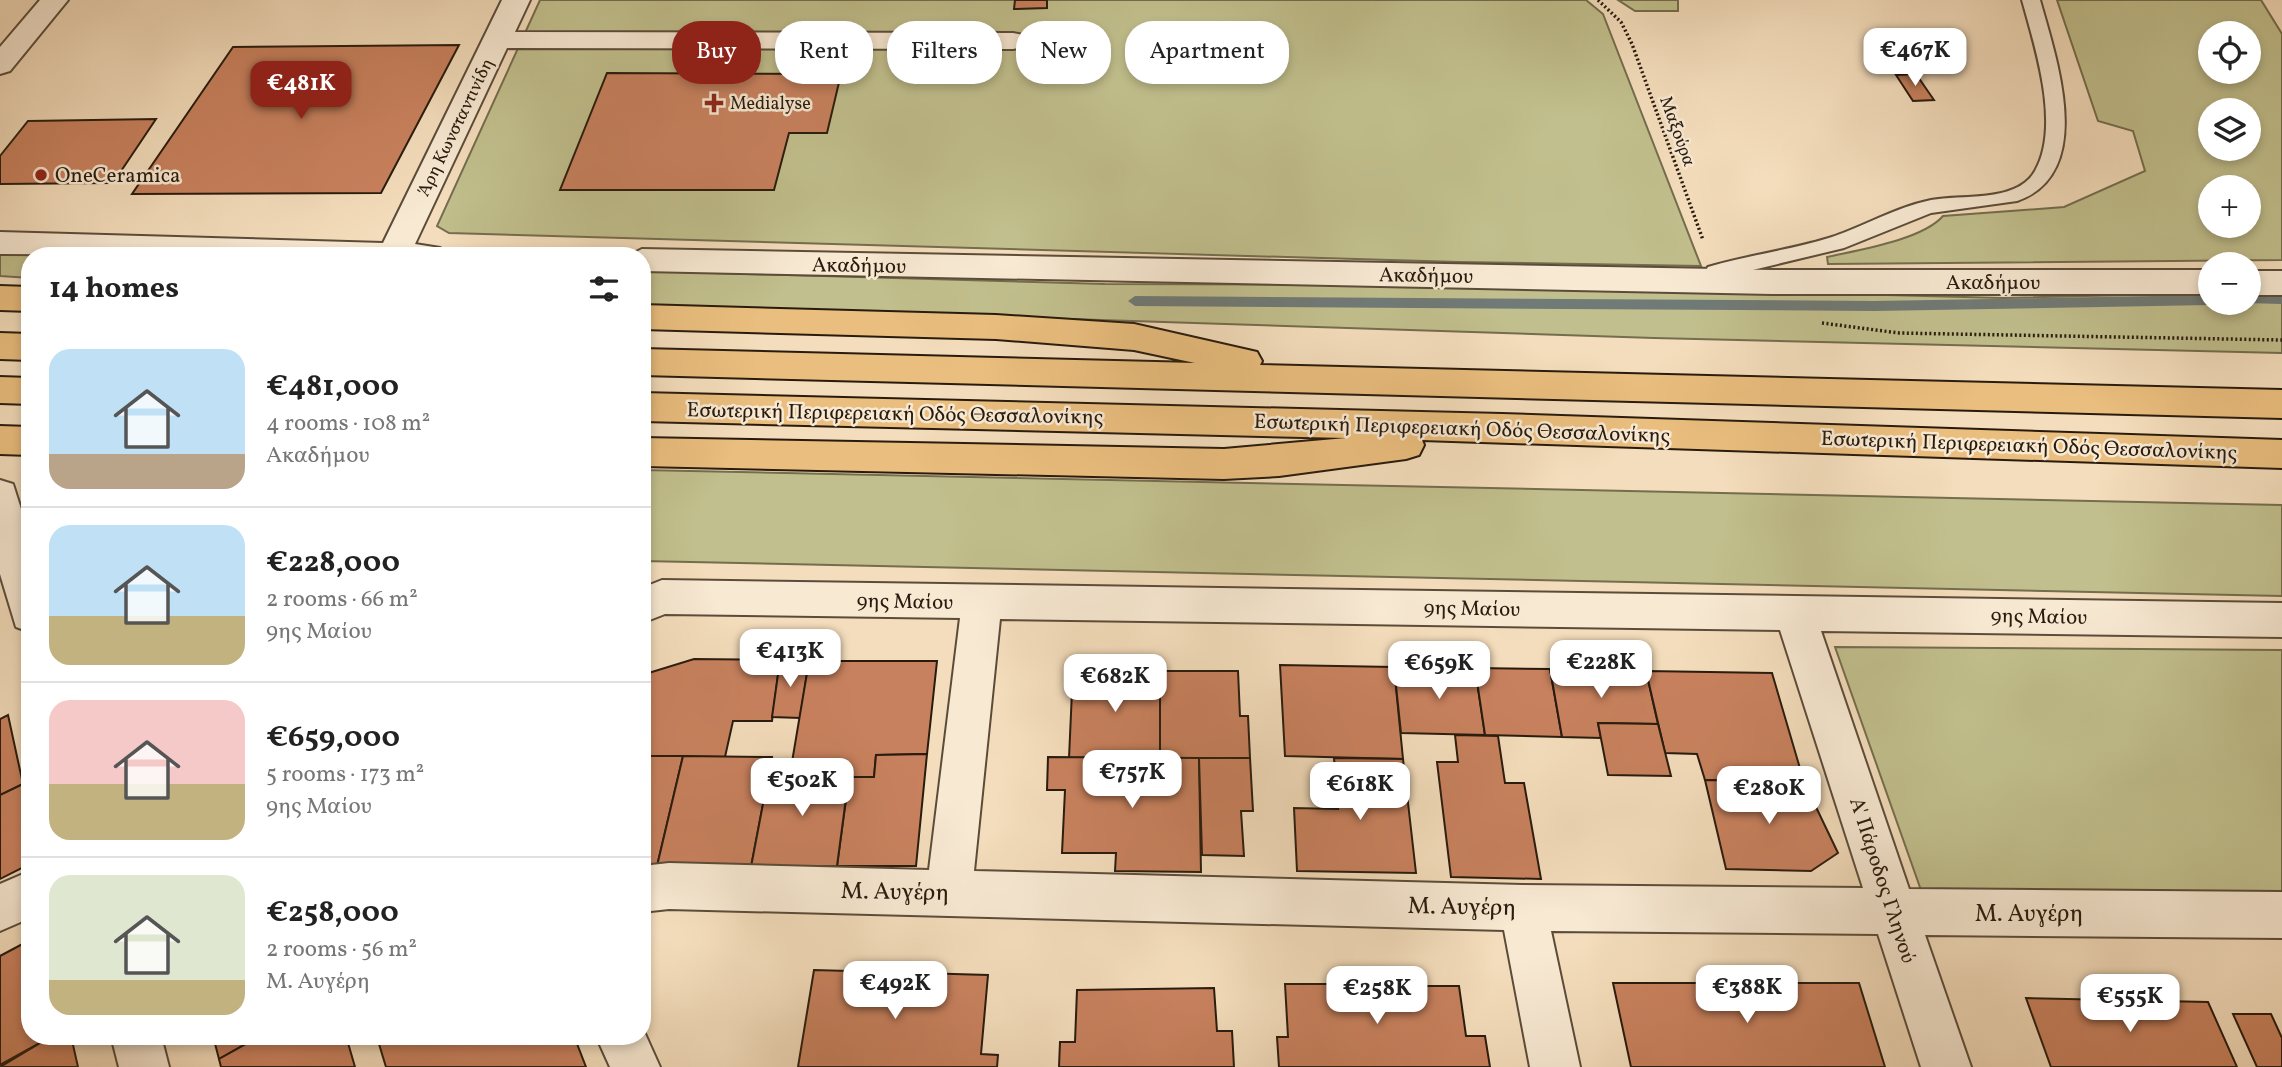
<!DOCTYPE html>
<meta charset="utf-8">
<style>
:root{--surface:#fff;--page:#f2f2f2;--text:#222;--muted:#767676;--line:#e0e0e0;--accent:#8f2418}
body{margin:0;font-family:Vollkorn,serif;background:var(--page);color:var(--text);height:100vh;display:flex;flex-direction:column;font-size:26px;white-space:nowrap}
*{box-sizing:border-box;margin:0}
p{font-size:23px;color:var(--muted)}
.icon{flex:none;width:38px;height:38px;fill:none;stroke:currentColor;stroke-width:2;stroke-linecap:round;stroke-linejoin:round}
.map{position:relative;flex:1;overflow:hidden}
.side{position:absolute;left:21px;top:247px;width:630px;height:798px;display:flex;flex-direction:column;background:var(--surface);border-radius:28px;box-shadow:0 4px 10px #0003}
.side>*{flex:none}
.banner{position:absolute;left:672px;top:21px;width:665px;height:63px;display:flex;gap:14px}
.controls{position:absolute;left:2198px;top:21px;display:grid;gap:14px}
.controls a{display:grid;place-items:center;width:63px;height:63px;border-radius:50%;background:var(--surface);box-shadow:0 4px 10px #0003;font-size:35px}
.price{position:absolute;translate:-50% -60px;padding:0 16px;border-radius:14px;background:#fff;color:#222;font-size:23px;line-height:46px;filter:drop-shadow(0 2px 4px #0008)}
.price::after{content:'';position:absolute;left:50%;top:42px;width:21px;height:16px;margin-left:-10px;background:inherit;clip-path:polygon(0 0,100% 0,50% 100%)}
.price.selected{background:var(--accent);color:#fff}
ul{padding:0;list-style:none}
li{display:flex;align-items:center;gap:21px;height:175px;padding:0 28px}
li+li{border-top:2px solid var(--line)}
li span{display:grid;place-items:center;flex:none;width:196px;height:140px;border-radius:21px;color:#555}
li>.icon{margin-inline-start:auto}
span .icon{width:84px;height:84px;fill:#fffc;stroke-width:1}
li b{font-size:30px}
h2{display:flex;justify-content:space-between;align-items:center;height:84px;padding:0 28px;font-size:30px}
.pill{padding:0 24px;border-radius:28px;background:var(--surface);box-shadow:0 4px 10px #0003;font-size:24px;line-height:63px}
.pill.selected{background:var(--accent);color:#fff}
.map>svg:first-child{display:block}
</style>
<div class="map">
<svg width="2282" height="1067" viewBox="0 0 2282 1067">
<rect width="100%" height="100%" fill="#f4ddbc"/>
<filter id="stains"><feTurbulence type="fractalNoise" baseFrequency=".00286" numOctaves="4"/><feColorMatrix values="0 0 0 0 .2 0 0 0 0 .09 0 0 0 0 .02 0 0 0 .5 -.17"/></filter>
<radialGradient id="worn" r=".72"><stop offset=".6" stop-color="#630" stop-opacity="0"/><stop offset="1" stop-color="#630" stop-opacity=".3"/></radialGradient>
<g fill="#c1bf8d" stroke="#746d4e" stroke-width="2" fill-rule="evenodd">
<polygon points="540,0 1586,0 1603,14 1701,266 1459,262 449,233 437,226"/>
<polygon points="1618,0 1678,0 1678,11 1635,11"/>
<path d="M2057 0H2261L2282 34V260L1828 264 1827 257C1858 250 1922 240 1943 216L2064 207 2145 171 2133 131 2098 121ZM2249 33V72H2210V33ZM2249 110V149H2210V110ZM2210 187H2249V226H2210Z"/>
<polygon points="0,254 56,255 30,256 30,278 0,276"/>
<polygon points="642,271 1105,284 1487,285 2004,298 2210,293 2210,303 2249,303 2249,292 2282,292 2282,353 1654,338 642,305"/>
<polygon points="642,470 2282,505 2282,596 642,561"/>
<polygon points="1835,647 2282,650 2282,896 1922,893"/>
</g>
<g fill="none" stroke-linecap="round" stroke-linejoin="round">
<g fill="#707a76" fill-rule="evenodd">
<polygon points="2249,294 2282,294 2282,304 2245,303 2249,303"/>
<polygon points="2210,295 2210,303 2215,303 2210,305 1874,311 1135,306 1128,301 1135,296 1874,301"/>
</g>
</g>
<g fill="#c8815e" stroke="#281b0e" stroke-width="2">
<polygon points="1015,0 1047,0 1047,8 1014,9"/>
<polygon points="459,45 381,193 132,194 233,47"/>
<polygon points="607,73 841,74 827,133 789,133 774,190 560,190"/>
<polygon points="1916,74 1934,100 1913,101 1896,75"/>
<polygon points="156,119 113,183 0,184 0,156 28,121"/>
<polygon points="694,659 780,660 772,721 733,721 725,757 642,756 642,675"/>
<polygon points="780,660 809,661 800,718 772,717"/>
<polygon points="809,661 937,661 927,754 876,755 874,777 849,777 850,768 791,768"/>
<polygon points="1280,665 1394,667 1403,759 1285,756"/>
<polygon points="1394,667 1475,668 1485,735 1401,733"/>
<polygon points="1475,668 1550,669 1562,737 1485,735"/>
<polygon points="1073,669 1160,671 1160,758 1069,758"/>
<polygon points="1550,669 1646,671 1658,724 1598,723 1601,738 1562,737"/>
<polygon points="1160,671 1238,671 1240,716 1248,716 1250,758 1160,758"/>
<polygon points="1646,671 1772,673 1804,782 1705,780 1697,754 1665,753"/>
<polygon points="8,715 23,784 0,795 0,719"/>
<polygon points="1598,723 1658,724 1671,776 1608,775"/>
<polygon points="1455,735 1498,736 1505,783 1524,783 1541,879 1451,877 1437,762 1458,762"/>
<polygon points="927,754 916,866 837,866 849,777 874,777 876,755"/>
<polygon points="642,756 683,756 657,866 642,868"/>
<polygon points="683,756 772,757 751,867 657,866"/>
<polygon points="1048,757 1199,758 1201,872 1115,871 1116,853 1062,853 1065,790 1047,790"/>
<polygon points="1199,758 1250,758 1253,811 1241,811 1244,856 1202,855"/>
<polygon points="1334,758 1403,759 1416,873 1297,871 1294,808 1338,809"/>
<polygon points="770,767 850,768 837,866 751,867"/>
<polygon points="1705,780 1804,782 1838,853 1811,871 1726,869"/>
<polygon points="23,784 30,815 30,864 0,879 0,795"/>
<polygon points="30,940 30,1036 52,1036 0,1065 0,956"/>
<polygon points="814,970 988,975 981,1054 998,1055 997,1067 798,1067"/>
<polygon points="1340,977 1407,977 1408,986 1459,986 1466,1036 1485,1036 1490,1067 1279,1067 1277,1037 1288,1037 1285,984 1341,984"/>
<polygon points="1613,983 1859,983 1885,1067 1631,1067"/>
<polygon points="1214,988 1217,1031 1232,1031 1234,1067 1059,1067 1060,1042 1075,1042 1077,990"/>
<polygon points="2026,998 2208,1002 2237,1067 2051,1067"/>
<polygon points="2233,1014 2271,1014 2282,1038 2282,1067 2257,1067"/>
<polygon points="52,1036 71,1036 78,1067 0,1067"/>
<polygon points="213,1036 260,1036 219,1059"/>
<polygon points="260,1036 346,1036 355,1067 221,1067 219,1059"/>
<polygon points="392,1036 574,1036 586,1067 386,1067 379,1044"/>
</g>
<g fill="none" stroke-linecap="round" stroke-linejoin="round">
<g stroke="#5b4c3a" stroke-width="4">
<path id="service" d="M2022 0H2040C2056 58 2097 173 2017 201L1931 213 1844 248 1715 279 1708 277 1705 272 1708 267C1748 255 1791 250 1832 237 1865 226 1896 207 1931 200 1962 194 2017 203 2035 171 2061 126 2035 47 2022 0Z"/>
</g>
<g stroke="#5b4c3a" stroke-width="4">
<g id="minor">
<polygon points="40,0 68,0 10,71 0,74 0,47"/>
<polygon points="502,0 530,0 515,32 1013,33 1023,35 1027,41 1023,47 1013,49 507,48 415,244 440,248 444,256 0,254 0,232 383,243"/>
<polygon points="642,249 1772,270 2210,270 2210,294 1772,294 642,271 642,256 628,256"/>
<rect x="2249" y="271" width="33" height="24"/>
<polygon points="0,480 13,484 30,537 30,632 16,627 0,574"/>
<path d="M662 580 2282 603V637L1821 631 1909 889 2282 892V938L1925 935 1971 1067H1921L1878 934 1551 931 1580 1067H1530L1504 930 669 909 642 912V866L669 863 929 870 960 618 665 614 642 623V588ZM1000 619 1780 630 1863 888 1523 885 974 871Z"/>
<polygon points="111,1036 161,1036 169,1067 119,1067"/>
</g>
</g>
<g stroke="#5b4c3a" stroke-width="4">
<g id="tertiary">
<polygon points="30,871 30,918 0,931 0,884"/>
<polygon points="642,1027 660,1067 610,1067 596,1036 642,1036"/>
</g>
</g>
<g stroke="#281b0e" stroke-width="4">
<g id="trunk">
<polygon points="0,286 30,287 30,311 0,310"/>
<polygon points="642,305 996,315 1134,324 1257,352 1262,361 1260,365 2282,390 2282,418 642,375 642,349 1195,363 1134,350 996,339 642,329"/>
<polygon points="0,333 30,334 30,360 0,359"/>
<polygon points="0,377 30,378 30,404 0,403"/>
<polygon points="642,393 1502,414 2282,440 2282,468 1422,440 1424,445 1419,455 1406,459 1279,476 1224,479 642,466 642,438 1224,449 1346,438 642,421"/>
<polygon points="0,426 30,427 30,455 0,454"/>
</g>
</g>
<g stroke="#281b0e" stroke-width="3.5" stroke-dasharray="2 2.5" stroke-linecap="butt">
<polyline points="1598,0 1621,22 1632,44 1703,240"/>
<polyline points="1822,323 1899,333 2282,340"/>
</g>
<use href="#service" fill="#f8e9d3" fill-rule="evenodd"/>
<use href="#minor" fill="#f8e9d3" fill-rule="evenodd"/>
<use href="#tertiary" fill="#f8e9d3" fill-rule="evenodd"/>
<use href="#trunk" fill="#eabe7e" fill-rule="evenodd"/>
</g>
<g fill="#8f2418" stroke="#f8e9d3" stroke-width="2.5">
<path d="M710.5 92.5h7v7h7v7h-7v7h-7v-7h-7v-7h7z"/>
<circle cx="41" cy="175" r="7"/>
</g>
<g text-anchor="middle" stroke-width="5" stroke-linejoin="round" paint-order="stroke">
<g font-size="18" fill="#281b0e" stroke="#f8e9d3" text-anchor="start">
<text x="730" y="109">Medialyse</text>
</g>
<g font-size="18" fill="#281b0e" stroke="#f8e9d3">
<text transform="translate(455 127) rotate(-64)" y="6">Άρη Κωνσταντινίδη</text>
<text transform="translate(1678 131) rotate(70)" y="6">Μαξούρα</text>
</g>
<g font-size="21" fill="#281b0e" stroke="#f8e9d3" text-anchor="start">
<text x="55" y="182">OneCeramica</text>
</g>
<g font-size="21" fill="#281b0e" stroke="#f8e9d3">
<text transform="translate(859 265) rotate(1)" y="7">Ακαδήμου</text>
<text transform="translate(1426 275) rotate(1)" y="7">Ακαδήμου</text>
<text x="1993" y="289">Ακαδήμου</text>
<text transform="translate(895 413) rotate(1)" y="7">Εσωτερική Περιφερειακή Οδός Θεσσαλονίκης</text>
<text transform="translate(1462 428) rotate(2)" y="7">Εσωτερική Περιφερειακή Οδός Θεσσαλονίκης</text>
<text transform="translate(2029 445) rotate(2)" y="7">Εσωτερική Περιφερειακή Οδός Θεσσαλονίκης</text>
<text transform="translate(905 601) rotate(1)" y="7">9ης Μαίου</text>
<text transform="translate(1472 608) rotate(1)" y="7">9ης Μαίου</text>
<text transform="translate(2039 616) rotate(1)" y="7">9ης Μαίου</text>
<text transform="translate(1883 880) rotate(72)" y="7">Α' Πάροδος Γληνού</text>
</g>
<g font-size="24" fill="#281b0e" stroke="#f8e9d3">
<text transform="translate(895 891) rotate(1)" y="8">Μ. Αυγέρη</text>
<text transform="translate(1462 906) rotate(1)" y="8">Μ. Αυγέρη</text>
<text x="2029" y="921">Μ. Αυγέρη</text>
</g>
</g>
<rect width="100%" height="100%" filter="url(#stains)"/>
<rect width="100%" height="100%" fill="url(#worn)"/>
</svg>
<div class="controls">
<a><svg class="icon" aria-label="locate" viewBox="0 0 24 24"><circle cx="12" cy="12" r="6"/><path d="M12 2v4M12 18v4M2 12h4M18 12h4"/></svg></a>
<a><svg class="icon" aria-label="layers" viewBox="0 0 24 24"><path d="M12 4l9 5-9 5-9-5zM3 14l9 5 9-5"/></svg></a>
<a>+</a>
<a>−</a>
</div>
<b class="price" style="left:1915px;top:88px">€467K</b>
<b class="price selected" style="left:301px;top:121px">€481K</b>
<b class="price" style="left:790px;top:689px">€413K</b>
<b class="price" style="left:1601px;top:700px">€228K</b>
<b class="price" style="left:1439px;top:701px">€659K</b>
<b class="price" style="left:1115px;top:714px">€682K</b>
<b class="price" style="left:1132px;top:810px">€757K</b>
<b class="price" style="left:802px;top:818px">€502K</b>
<b class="price" style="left:1360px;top:822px">€618K</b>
<b class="price" style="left:1769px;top:826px">€280K</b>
<b class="price" style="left:895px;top:1021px">€492K</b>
<b class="price" style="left:1747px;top:1025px">€388K</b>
<b class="price" style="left:1377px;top:1026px">€258K</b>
<b class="price" style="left:2130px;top:1034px">€555K</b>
<div class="banner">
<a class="pill selected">Buy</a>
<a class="pill">Rent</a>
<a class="pill">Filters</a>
<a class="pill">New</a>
<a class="pill">Apartment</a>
</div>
<section class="side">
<h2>14 homes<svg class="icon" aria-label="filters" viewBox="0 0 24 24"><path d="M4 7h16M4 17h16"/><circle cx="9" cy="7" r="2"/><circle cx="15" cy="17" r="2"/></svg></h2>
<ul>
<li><span style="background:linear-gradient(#bfe0f5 75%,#b9a48a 0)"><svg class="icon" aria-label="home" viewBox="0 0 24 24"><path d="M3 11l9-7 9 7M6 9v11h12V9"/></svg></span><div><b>€481,000</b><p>4 rooms · 108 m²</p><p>Ακαδήμου</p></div></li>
<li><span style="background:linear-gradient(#bfe0f5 65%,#c2b280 0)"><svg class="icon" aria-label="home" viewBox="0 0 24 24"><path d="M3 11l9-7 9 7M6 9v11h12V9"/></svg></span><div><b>€228,000</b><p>2 rooms · 66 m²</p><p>9ης Μαίου</p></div></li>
<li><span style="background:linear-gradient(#f6c9c9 60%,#c2b280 0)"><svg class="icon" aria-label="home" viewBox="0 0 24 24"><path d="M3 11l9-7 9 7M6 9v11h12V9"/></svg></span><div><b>€659,000</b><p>5 rooms · 173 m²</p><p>9ης Μαίου</p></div></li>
<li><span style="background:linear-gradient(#dfe7d0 75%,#c2b280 0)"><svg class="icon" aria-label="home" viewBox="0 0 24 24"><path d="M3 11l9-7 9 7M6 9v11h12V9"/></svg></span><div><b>€258,000</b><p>2 rooms · 56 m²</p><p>Μ. Αυγέρη</p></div></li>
</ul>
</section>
</div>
